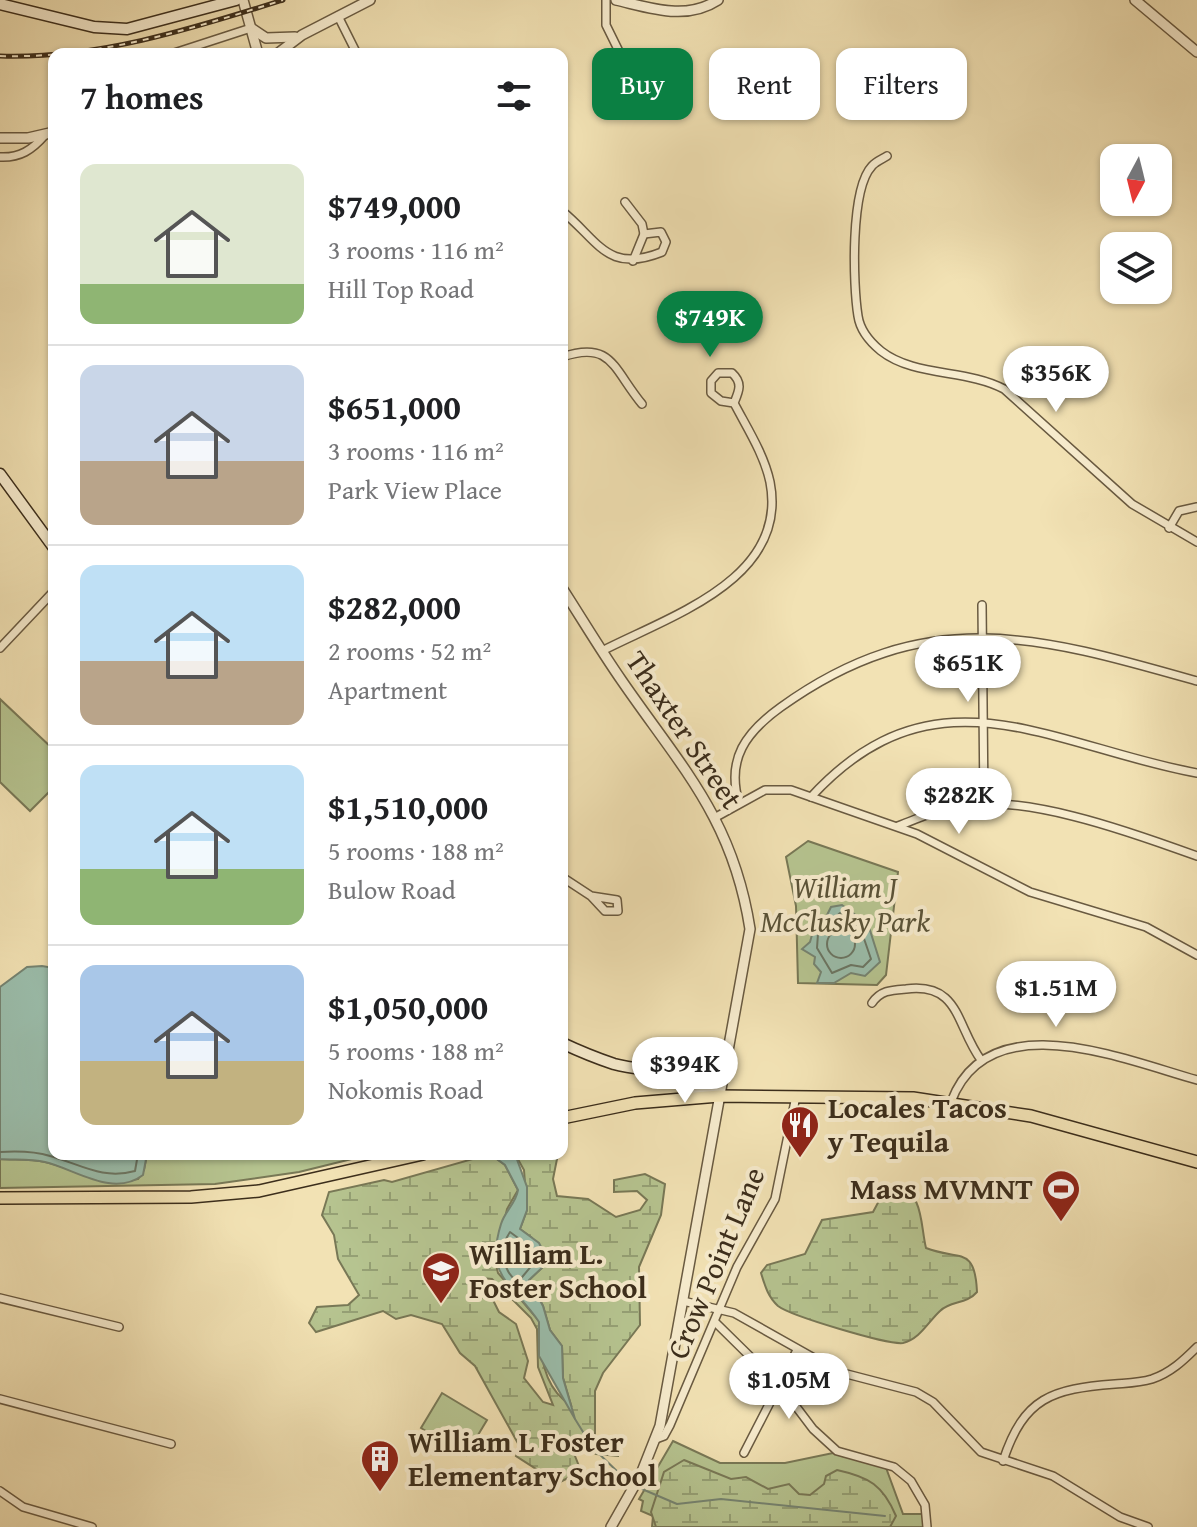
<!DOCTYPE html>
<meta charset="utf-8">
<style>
:root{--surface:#fff;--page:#f6f6f6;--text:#202124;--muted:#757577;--line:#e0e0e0;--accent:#0b8043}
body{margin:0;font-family:"Gentium Book Plus",serif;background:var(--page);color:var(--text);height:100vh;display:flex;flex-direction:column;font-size:30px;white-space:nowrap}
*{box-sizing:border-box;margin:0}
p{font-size:26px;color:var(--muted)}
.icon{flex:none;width:44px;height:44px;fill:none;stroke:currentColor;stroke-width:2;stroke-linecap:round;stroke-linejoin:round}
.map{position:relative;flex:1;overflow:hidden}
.panel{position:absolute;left:48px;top:48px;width:520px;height:1112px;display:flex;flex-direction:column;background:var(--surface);border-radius:16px;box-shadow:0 2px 6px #0004}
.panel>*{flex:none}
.hud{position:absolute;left:592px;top:48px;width:484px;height:72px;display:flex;gap:16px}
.needle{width:52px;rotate:187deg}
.tools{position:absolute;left:1100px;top:144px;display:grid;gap:16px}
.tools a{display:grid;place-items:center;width:72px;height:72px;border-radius:16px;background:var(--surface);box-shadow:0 2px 6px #0004;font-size:40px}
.price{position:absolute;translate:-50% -68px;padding:0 18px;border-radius:28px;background:#fff;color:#222;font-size:26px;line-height:52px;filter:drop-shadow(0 2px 4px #0008)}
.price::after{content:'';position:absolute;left:50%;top:48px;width:24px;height:18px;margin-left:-12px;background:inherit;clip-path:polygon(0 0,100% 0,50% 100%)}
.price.selected{background:var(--accent);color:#fff}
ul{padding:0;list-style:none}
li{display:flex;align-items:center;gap:24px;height:200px;padding:0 32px}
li+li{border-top:2px solid var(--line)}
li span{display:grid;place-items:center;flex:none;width:224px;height:160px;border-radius:16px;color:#555}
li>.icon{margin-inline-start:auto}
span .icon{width:96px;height:96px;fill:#fffc;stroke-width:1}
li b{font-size:34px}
h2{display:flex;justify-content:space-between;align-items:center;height:96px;padding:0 32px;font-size:34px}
.pill{padding:0 28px;border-radius:16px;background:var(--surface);box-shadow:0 2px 6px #0004;font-size:28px;line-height:72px}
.pill.selected{background:var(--accent);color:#fff}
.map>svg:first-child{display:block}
</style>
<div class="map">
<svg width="1197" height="1527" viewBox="0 0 1197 1527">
<defs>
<pattern id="wetland-marsh" width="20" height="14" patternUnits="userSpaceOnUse" patternTransform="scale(2)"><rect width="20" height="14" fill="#b6c490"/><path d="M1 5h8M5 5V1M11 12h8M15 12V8" fill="none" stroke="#95a075"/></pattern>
</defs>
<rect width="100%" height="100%" fill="#f2e2b4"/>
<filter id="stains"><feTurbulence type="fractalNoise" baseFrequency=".0025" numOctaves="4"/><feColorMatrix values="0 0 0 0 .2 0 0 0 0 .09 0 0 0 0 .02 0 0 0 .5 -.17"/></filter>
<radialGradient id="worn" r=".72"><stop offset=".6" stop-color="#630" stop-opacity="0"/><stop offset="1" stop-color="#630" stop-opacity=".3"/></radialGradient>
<g fill="#b6c490" stroke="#787856" stroke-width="2">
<polygon points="0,699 54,750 54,787 30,811 0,782"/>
<polygon points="808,841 898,872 886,975 877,985 798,983 796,906 786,857"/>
<path d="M147 1154H372L299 1172 215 1184 0 1188V1159C15 1160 30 1159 45 1162 84 1171 93 1187 138 1179L144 1170Z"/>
<polygon points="442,1393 487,1420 466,1455 421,1428"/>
<polygon points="673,1441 720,1463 785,1463 833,1453 885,1465 903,1514 923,1514 923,1527 652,1527 653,1516 641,1511 643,1501 639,1499"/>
</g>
<g fill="url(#wetland-marsh)" stroke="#787856" stroke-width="2" fill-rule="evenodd">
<path d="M490 1154 505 1165 518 1190 507 1209 495 1261 498 1273 540 1322C539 1352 543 1389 571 1405L563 1378 562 1346 550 1330 543 1306 529 1280 545 1265 532 1238 520 1229 527 1210 524 1170 515 1154H558L553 1179 557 1196 588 1199 616 1217 640 1210 647 1200 637 1191 614 1192V1180L645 1174 665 1184 661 1215 639 1267 640 1325 603 1373 595 1391V1436L618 1450V1456L596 1454 575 1442 571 1446 579 1466 578 1473 558 1483 516 1456 520 1447 475 1366 460 1353 442 1324 411 1315 396 1319 383 1311 316 1332 309 1323 317 1307 348 1305 359 1295 338 1259 334 1235 322 1215 329 1192 384 1180 392 1182ZM492 1279 531 1318 537 1329 538 1367 553 1405 543 1402 524 1378 528 1361 516 1324 499 1312 491 1296 478 1283 482 1278Z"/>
<path d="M895 1184C924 1193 920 1223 926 1248 959 1261 975 1245 977 1292 966 1305 951 1300 940 1311 928 1322 920 1339 903 1343 888 1345 791 1316 778 1306 768 1297 765 1286 761 1273L767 1265 805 1254 822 1220 873 1212 881 1197Z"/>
<path d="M684 1460 731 1479 746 1477 768 1489 789 1484 799 1494 810 1495 824 1484 826 1476 837 1470C869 1477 883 1485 896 1516L890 1527H656L651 1512 664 1472Z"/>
</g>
<g fill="#9bbeac" stroke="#758472" stroke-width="2">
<polygon points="842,905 868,924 880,962 865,976 851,973 834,983 817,983 821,972 814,964 815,957 802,949 810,942 815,924 826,917 831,907"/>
<path d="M42 966 54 968V1154H147L143 1175C113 1198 75 1169 45 1162 31 1159 15 1160 0 1159V987L27 967Z"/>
<path d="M490 1154H515L527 1187V1210L520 1229 539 1243 547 1258 545 1265 529 1280 543 1306 550 1330 562 1346 563 1378 575 1419 539 1356V1322C514 1284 484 1278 501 1224 505 1211 516 1203 518 1190L505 1165Z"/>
</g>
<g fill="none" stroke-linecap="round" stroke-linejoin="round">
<g stroke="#6b7664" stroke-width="2">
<polygon points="840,913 861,930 871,959 863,967 851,965 832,973 817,948 818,934"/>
<circle cx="841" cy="944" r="14"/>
<path d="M0 1152C16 1151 34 1151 50 1156 80 1164 102 1180 135 1171L138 1154"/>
<path d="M510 1232 533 1249 538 1258 518 1282C502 1271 499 1248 510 1232Z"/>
</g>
<g stroke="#758472" stroke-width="2">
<polyline points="575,1419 593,1448 622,1476"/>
<polyline points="642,1489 677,1504 721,1499 885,1516"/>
</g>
<g stroke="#695a41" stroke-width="10">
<g id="minor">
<polyline points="606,0 606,25 641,96"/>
<polyline points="338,16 357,54"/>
<polyline points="171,54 251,28"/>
<path d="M887 156C882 159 875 162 872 166 850 189 853 285 858 316 860 330 870 342 881 351 914 377 967 369 1004 389L1132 504 1197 542"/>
<path d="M0 157C20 158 32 150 45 135"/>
<path d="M562 211C599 241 607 274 662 252L666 242 661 232 644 234 642 224 625 202"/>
<polyline points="633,261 644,234"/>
<path d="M562 357C612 340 613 369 642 404"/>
<polyline points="1169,528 1179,511 1197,507"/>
<polyline points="982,605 984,804"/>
<polyline points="0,648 54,591"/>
<path d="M602 651C670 616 789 579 770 482 764 454 747 428 734 403 739 391 743 383 732 373H718L711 381V393L721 401 734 403"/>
<path d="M811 797C936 661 1053 747 1197 773"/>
<path d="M739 803C726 759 746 732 781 707 926 603 1039 636 1197 681"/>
<polyline points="716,817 765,790 791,790 917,834 1030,892 1146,927 1197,955"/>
<path d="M898 826C915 820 933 811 951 807 1019 791 1131 832 1197 856"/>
<polyline points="562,877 591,896 605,911 618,911 617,900 591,896"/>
<path d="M872 1003C881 990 892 990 906 989 960 982 956 1026 981 1060"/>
<path d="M951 1102C988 1002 1125 1060 1197 1080"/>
<polyline points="0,1298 119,1327"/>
<polyline points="683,1301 734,1313 839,1372 916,1392 933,1402 981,1452 1053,1476 1120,1517 1148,1527"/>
<polyline points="716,1323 782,1388 813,1429 837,1451 894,1467 911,1481 925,1505 927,1527"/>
<polyline points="0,1399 171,1444"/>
<polyline points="656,1439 664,1436 670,1425 737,1267 775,1199 796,1096"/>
<polyline points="744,1453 797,1350"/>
<path d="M1003 1461C1024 1397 1052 1389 1115 1384 1127 1383 1139 1383 1152 1379 1170 1373 1183 1361 1197 1347"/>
<polyline points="0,1491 23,1507 92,1527"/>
</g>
</g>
<g stroke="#695a41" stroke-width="12">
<g id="tertiary">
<polyline points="243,0 258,54"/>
<path d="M616 0C651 8 686 21 718 0"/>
<polyline points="1135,0 1197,52"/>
<polyline points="251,28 266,38 295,37"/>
<polyline points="277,54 302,35 370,0"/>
<polyline points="0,138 28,138 54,132"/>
<path d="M562 588C582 619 601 651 622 681 682 768 733 819 750 929L660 1426 641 1474 611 1527"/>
</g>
</g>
<g stroke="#3b2d1b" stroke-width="13">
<g id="secondary">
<polyline points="0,4 94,27 127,29 236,0"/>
<polyline points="0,474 54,548"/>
<path d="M562 1043C579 1051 596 1058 614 1064 647 1073 697 1069 719 1096"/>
<polyline points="677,1080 695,1091 713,1095"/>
</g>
</g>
<g stroke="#3b2d1b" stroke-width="14">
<g id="primary">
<polyline points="562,1118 635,1103 719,1096 913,1098 1031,1116 1197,1162"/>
<polyline points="0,1198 191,1197 259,1191 423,1154"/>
</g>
</g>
<use href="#minor" stroke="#f7ecce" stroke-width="7"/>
<use href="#tertiary" stroke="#f7ecce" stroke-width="9"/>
<use href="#secondary" stroke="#f7ecce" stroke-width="10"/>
<use href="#primary" stroke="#f2e2b4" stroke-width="11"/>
<g stroke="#3b2d1b" stroke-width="5">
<path id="rail" d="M0 56C97 59 191 29 283 0"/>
</g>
<use href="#rail" stroke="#f7ecce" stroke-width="2" stroke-dasharray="6" stroke-linecap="butt"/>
</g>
<defs>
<g id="restaurant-pin" transform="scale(2)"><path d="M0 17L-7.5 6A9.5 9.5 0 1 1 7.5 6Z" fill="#8f2418" stroke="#f7ecce"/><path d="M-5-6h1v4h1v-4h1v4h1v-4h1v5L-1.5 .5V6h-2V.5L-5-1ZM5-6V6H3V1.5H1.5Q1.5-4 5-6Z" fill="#fff"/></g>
<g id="stadium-pin" transform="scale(2)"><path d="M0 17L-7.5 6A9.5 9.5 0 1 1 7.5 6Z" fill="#8f2418" stroke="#f7ecce"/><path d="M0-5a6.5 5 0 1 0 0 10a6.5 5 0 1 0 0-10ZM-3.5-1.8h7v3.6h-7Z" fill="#fff"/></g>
<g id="school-pin" transform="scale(2)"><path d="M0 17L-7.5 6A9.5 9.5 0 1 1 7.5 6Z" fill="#8f2418" stroke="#f7ecce"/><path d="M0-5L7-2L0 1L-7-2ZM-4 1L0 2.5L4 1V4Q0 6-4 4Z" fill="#fff"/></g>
<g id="building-pin" transform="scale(2)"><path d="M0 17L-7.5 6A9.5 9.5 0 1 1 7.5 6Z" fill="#8f2418" stroke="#f7ecce"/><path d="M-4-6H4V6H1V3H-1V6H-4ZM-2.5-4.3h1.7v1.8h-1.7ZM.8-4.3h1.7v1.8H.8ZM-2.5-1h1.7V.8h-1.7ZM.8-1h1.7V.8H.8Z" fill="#fff"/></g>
</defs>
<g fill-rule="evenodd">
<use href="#restaurant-pin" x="800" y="1125"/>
<use href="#stadium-pin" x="1061" y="1189"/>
<use href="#school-pin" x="441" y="1271"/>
<use href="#building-pin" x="380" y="1459"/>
</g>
<g text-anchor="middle" stroke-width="8" stroke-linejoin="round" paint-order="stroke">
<g font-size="30" fill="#3b2d1b" stroke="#f7ecce">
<text transform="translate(684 730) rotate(56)" y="10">Thaxter Street</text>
<text transform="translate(716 1263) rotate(-67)" y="10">Crow Point Lane</text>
</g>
<g font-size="30" font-style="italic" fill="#5a5338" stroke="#f7ecce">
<text x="845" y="898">William J<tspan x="845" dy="34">McClusky Park</tspan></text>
</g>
<g font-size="30" font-weight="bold" fill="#3b2d1b" stroke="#f7ecce" text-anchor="start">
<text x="828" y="1118">Locales Tacos<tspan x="828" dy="34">y Tequila</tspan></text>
<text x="1033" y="1199" text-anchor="end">Mass MVMNT</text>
<text x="469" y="1264">William L.<tspan x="469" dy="34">Foster School</tspan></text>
<text x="408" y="1452">William L Foster<tspan x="408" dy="34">Elementary School</tspan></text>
</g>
</g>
<rect width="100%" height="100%" filter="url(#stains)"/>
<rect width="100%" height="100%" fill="url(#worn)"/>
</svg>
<div class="tools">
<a><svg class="needle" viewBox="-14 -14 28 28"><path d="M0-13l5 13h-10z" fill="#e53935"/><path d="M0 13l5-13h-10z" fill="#757577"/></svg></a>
<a><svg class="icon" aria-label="layers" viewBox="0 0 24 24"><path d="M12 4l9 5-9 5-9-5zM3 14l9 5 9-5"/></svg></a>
</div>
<b class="price selected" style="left:710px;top:359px">$749K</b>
<b class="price" style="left:1056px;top:414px">$356K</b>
<b class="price" style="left:968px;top:704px">$651K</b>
<b class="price" style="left:959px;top:836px">$282K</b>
<b class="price" style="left:1056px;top:1029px">$1.51M</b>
<b class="price" style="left:685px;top:1105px">$394K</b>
<b class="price" style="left:789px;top:1421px">$1.05M</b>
<div class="hud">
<a class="pill selected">Buy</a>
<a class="pill">Rent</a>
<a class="pill">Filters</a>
</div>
<section class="panel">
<h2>7 homes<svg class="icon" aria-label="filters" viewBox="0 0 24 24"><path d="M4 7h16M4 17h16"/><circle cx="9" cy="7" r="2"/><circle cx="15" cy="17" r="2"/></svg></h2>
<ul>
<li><span style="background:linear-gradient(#dfe7d0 75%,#8fb573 0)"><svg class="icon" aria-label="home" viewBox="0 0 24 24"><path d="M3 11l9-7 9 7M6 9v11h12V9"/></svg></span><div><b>$749,000</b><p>3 rooms · 116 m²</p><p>Hill Top Road</p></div></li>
<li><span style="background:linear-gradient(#c9d6e8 60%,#b9a48a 0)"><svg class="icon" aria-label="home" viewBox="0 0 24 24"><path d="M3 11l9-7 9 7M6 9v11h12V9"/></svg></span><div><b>$651,000</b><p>3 rooms · 116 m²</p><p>Park View Place</p></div></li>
<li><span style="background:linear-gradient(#bfe0f5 60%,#b9a48a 0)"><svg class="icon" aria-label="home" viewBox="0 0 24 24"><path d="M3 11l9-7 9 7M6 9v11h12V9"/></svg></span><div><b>$282,000</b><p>2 rooms · 52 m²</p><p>Apartment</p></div></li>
<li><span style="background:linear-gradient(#bfe0f5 65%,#8fb573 0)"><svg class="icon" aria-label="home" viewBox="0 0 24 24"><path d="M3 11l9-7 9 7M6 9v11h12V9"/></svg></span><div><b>$1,510,000</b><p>5 rooms · 188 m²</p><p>Bulow Road</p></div></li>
<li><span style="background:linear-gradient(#a9c7e8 60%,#c2b280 0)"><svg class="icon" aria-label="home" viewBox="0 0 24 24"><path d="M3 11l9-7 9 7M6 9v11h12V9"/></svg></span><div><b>$1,050,000</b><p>5 rooms · 188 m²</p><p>Nokomis Road</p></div></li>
</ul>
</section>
</div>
